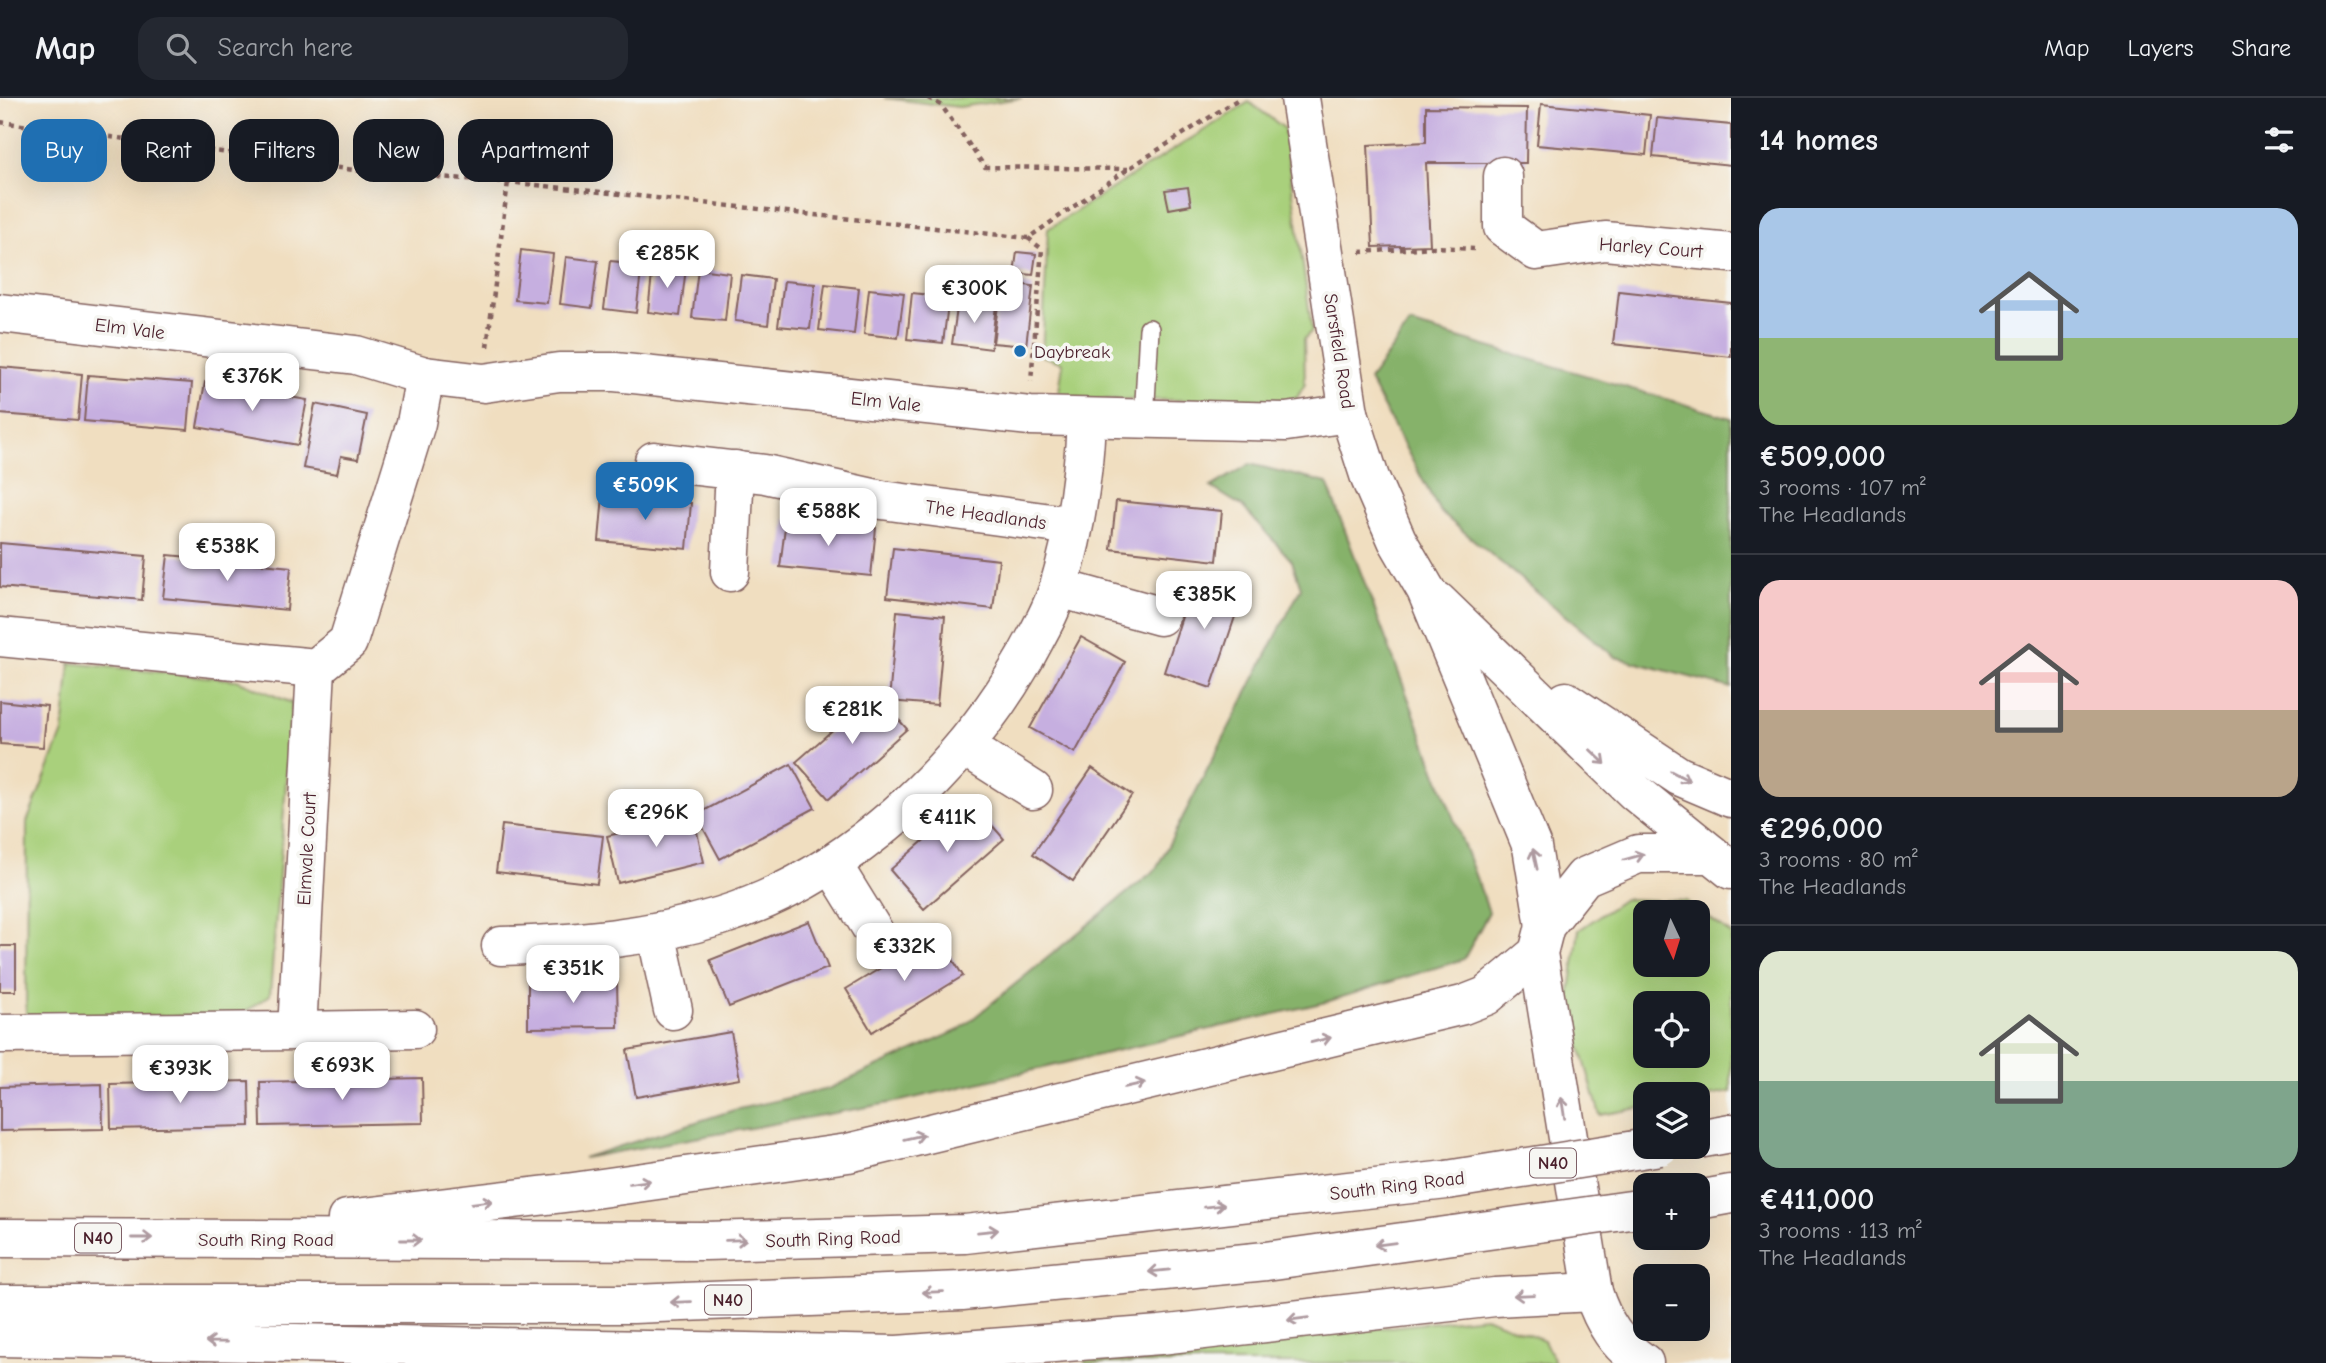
<!DOCTYPE html>
<meta charset="utf-8">
<style>
:root{--surface:#171b24;--page:#242831;--text:#f1f3f6;--muted:#9ea1a6;--line:#363941;--accent:#1f6fb2}
body{margin:0;font-family:"Comic Neue",sans-serif;background:var(--page);color:var(--text);height:100vh;display:flex;flex-direction:column;font-size:26px;white-space:nowrap}
*{box-sizing:border-box;margin:0}
p{font-size:23px;color:var(--muted)}
.icon{flex:none;width:38px;height:38px;fill:none;stroke:currentColor;stroke-width:2;stroke-linecap:round;stroke-linejoin:round}
.map{position:relative;flex:1;overflow:hidden}
.details{display:flex;flex-direction:column;background:var(--surface);width:595px}
.details>*{flex:none}
.top-card{position:absolute;left:21px;top:21px;width:665px;height:63px;display:flex;gap:14px}
.needle{width:46px;rotate:176deg}
.fabs{position:absolute;left:1633px;top:802px;display:grid;gap:14px}
.fabs a{display:grid;place-items:center;width:77px;height:77px;border-radius:14px;background:var(--surface);box-shadow:0 7px 28px #0002;font-size:35px}
.price{position:absolute;translate:-50% -60px;padding:0 16px;border-radius:14px;background:#fff;color:#222;font-size:23px;line-height:46px;filter:drop-shadow(0 2px 4px #0008)}
.price::after{content:'';position:absolute;left:50%;top:42px;width:21px;height:16px;margin-left:-10px;background:inherit;clip-path:polygon(0 0,100% 0,50% 100%)}
.price.current{background:var(--accent);color:#fff}
ul{padding:0;list-style:none}
li{display:grid;align-content:center;gap:14px;height:371px;padding:0 28px}
li+li{border-top:2px solid var(--line)}
li span{display:grid;place-items:center;height:217px;border-radius:21px;color:#555}
li>.icon{margin-inline-start:auto}
span .icon{width:126px;height:126px;fill:#fffc;stroke-width:1}
li b{font-size:30px}
h2{display:flex;justify-content:space-between;align-items:center;height:84px;padding:0 28px;font-size:30px}
.tag{padding:0 24px;border-radius:21px;background:var(--surface);box-shadow:0 7px 28px #0002;font-size:24px;line-height:63px}
.tag.current{background:var(--accent);color:#fff}
header{display:flex;align-items:center;gap:42px;box-sizing:border-box;height:98px;padding:0 35px;background:var(--surface);border-bottom:2px solid var(--line)}
header strong{font-size:33px}
nav{display:flex;gap:38px;margin-inline-start:auto;font-size:24px}
.search{width:490px;height:63px;background:var(--page);display:flex;align-items:center;gap:18px;box-sizing:border-box;padding:0 24px;border-radius:21px;color:var(--muted);font-size:26px}
main{display:flex;flex:1;min-height:0}
.map>svg:first-child{display:block}
</style>
<header>
<strong>Map</strong>
<div class="search"><svg class="icon" aria-label="search" viewBox="0 0 24 24"><circle cx="10" cy="10" r="6"/><path d="M15 15l6 6"/></svg>Search here</div>
<nav><a>Map</a><a>Layers</a><a>Share</a></nav>
</header>
<main>
<div class="map">
<svg width="1731" height="1265" viewBox="0 0 1731 1265">
<rect width="100%" height="100%" fill="#f6f6f2"/>
<filter id="ink" filterUnits="userSpaceOnUse"><feTurbulence type="fractalNoise" baseFrequency=".0143" numOctaves="2"/><feDisplacementMap in="SourceGraphic" scale="14" xChannelSelector="R" yChannelSelector="G"/><feConvolveMatrix kernelMatrix="1 2 1 2 8 2 1 2 1" color-interpolation-filters="sRGB"/></filter>
<filter id="wash" filterUnits="userSpaceOnUse"><feTurbulence type="fractalNoise" baseFrequency=".00686" numOctaves="4" result="noise"/><feDisplacementMap in="SourceGraphic" scale="28" xChannelSelector="R" yChannelSelector="G"/><feGaussianBlur stdDeviation="1.57" result="paint"/><feColorMatrix in="noise" values="0 0 0 0 0 0 0 0 0 0 0 0 0 0 0 0 0 1.4 0 .05"/><feComposite in="paint" operator="in"/></filter>
<g filter="url(#wash)">
<rect width="100%" height="100%" fill="#f0dec0"/>
<g fill="#a9d07b" stroke="#7a7853" stroke-width="2" fill-rule="evenodd">
<polygon points="884,0 1022,0 959,9"/>
<polygon points="1249,4 1284,30 1312,233 1304,241 1305,286 1295,303 1058,301 1063,265 1042,258 1048,131"/>
<polygon points="70,565 237,582 292,605 270,897 238,919 26,917 27,724 63,634"/>
<path d="M1624 801 1686 803 1731 836V994L1698 1000V996H1645V1009L1600 1017 1568 906 1579 832ZM1645 814H1698V866H1645ZM1645 905H1698V957H1645Z"/>
<polygon points="1485,1219 1544,1242 1555,1265 1085,1265 1085,1261"/>
</g>
<g fill="#86b26b" stroke="#68684b" stroke-width="2">
<polygon points="1410,226 1731,320 1731,590 1615,559 1440,414 1369,282"/>
<polygon points="1250,366 1327,385 1489,814 1464,861 1326,904 901,1003 583,1060 734,1012 828,991 959,932 1156,771 1301,490 1292,463 1243,409 1211,389"/>
</g>
<g id="blocks">
<g fill="#c6afe0">
<polygon points="1541,6 1650,17 1646,57 1537,47"/>
<polygon points="1426,9 1527,10 1526,65 1426,65 1430,147 1373,149 1368,47 1426,44"/>
<polygon points="1657,20 1731,27 1731,67 1653,59"/>
<polygon points="1188,89 1191,107 1169,111 1165,92"/>
<polygon points="521,152 553,156 547,205 515,202"/>
<polygon points="1017,154 1036,156 1033,177 1014,175"/>
<polygon points="566,159 598,163 592,210 560,206"/>
<polygon points="610,163 642,166 636,215 604,211"/>
<polygon points="653,167 686,170 680,218 648,214"/>
<polygon points="698,171 730,175 725,223 692,220"/>
<polygon points="741,177 773,181 768,227 735,223"/>
<polygon points="784,183 815,186 810,231 778,228"/>
<polygon points="1001,184 1033,188 1026,248 993,245"/>
<polygon points="825,186 859,190 854,236 819,232"/>
<polygon points="869,191 904,195 898,240 864,236"/>
<polygon points="1619,193 1731,205 1731,259 1613,246"/>
<polygon points="912,195 949,199 943,245 907,241"/>
<polygon points="958,203 996,207 991,251 952,246"/>
<polygon points="0,269 82,276 78,322 0,316"/>
<polygon points="88,277 192,285 188,332 84,323"/>
<polygon points="205,284 307,302 298,347 197,329"/>
<polygon points="315,306 367,317 358,361 341,358 337,376 303,370"/>
<polygon points="603,397 691,405 687,451 599,443"/>
<polygon points="1116,403 1222,413 1217,463 1111,451"/>
<polygon points="786,421 876,430 871,478 780,469"/>
<polygon points="0,445 146,458 142,502 0,489"/>
<polygon points="893,450 999,462 993,511 887,499"/>
<polygon points="168,457 291,469 287,512 163,500"/>
<polygon points="1196,476 1244,492 1211,590 1164,574"/>
<polygon points="897,513 945,518 937,607 889,603"/>
<polygon points="1081,539 1125,564 1075,655 1030,630"/>
<polygon points="875,595 907,631 829,701 796,664"/>
<polygon points="0,603 47,608 43,649 0,646"/>
<polygon points="791,666 815,710 720,761 696,717"/>
<polygon points="1092,670 1132,697 1073,783 1033,756"/>
<polygon points="970,702 1004,741 924,811 890,772"/>
<polygon points="693,717 704,764 618,785 607,738"/>
<polygon points="502,727 603,738 597,786 496,774"/>
<polygon points="809,823 828,870 729,909 710,862"/>
<polygon points="937,836 963,878 872,934 846,891"/>
<rect x="0" y="848" width="16" height="45"/>
<polygon points="617,883 618,929 528,930 528,884"/>
<polygon points="731,934 740,981 636,999 627,952"/>
<polygon points="422,980 423,1025 261,1028 260,984"/>
<polygon points="249,983 250,1028 111,1031 110,986"/>
<polygon points="102,986 103,1031 0,1033 0,989"/>
</g>
</g>
</g>
<g filter="url(#ink)">
<use href="#blocks" fill-opacity="0" stroke="#84625f" stroke-width="2"/>
<g fill="none" stroke-linecap="round" stroke-linejoin="round">
<g stroke="#84625f" stroke-width="22">
<polyline id="service" points="1144,322 1149,231"/>
</g>
<g stroke="#84625f" stroke-width="41">
<g id="minor">
<polyline points="1503,78 1503,129 1536,153 1605,143 1731,155"/>
<polyline points="0,215 356,257 425,278"/>
<polyline points="654,363 765,376 882,402 1073,428"/>
<polyline points="730,474 735,372"/>
<polyline points="1059,490 1160,518"/>
<polyline points="0,539 316,570 348,544 416,325 425,278 484,285 559,274 615,274 1030,318 1286,324 1349,315"/>
<polyline points="964,648 1033,692"/>
<polyline points="832,766 874,834"/>
<polyline points="656,834 673,912"/>
<path d="M501 848C575 846 649 840 721 818 848 779 960 673 1025 560 1037 537 1052 513 1059 488 1075 435 1084 376 1086 321"/>
<polyline points="297,933 415,931"/>
<polyline points="0,936 297,933 316,570"/>
</g>
</g>
<g stroke="#84625f" stroke-width="41">
<g id="tertiary">
<polyline points="1300,0 1349,315 1370,380 1397,442 1426,492 1532,749 1545,828"/>
<polyline points="1437,503 1635,694 1711,756"/>
<polyline points="1566,603 1679,678 1731,700"/>
</g>
</g>
<g stroke="#84625f" stroke-width="41">
<path id="secondary" d="M1644 1265C1617 1247 1603 1225 1593 1194L1538 855 1545 828 1584 779 1638 756H1711L1731 772"/>
</g>
<g stroke="#84625f" stroke-width="41">
<g id="trunk">
<polyline points="1698,1041 1731,1035"/>
<polyline points="1698,1102 1731,1096"/>
<polyline points="347,1121 573,1094 848,1055 1463,907 1486,898 1538,855"/>
<polyline points="0,1140 705,1143 965,1136 1447,1082"/>
<polyline points="0,1206 633,1206 962,1193 1266,1163 1453,1137"/>
<polyline points="0,1239 897,1257 1160,1237 1495,1199 1593,1194"/>
</g>
</g>
<g stroke="#84625f" stroke-width="4.5" stroke-dasharray="5 5" stroke-linecap="butt">
<polyline points="928,0 941,7 985,69 1128,71"/>
<polyline points="0,24 369,74 508,84 1028,140 1128,71 1240,0"/>
<polyline points="1028,140 1042,151 1031,283"/>
<polyline points="1360,154 1434,149 1474,151"/>
<polyline points="487,249 508,84"/>
</g>
<use href="#service" stroke="#fff" stroke-width="19"/>
<use href="#minor" stroke="#fff" stroke-width="38"/>
<use href="#tertiary" stroke="#fff" stroke-width="38"/>
<use href="#secondary" stroke="#fff" stroke-width="38"/>
<use href="#trunk" stroke="#fff" stroke-width="38"/>
<g stroke="#84625f" stroke-width="41" stroke-linecap="butt">
<g id="trunk-bridge">
<polyline points="1447,1082 1660,1048"/>
<polyline points="1453,1137 1645,1110"/>
</g>
</g>
<use href="#trunk-bridge" stroke="#fff" stroke-width="38"/>
</g>
<defs><path id="oneway-shaft" d="M-6 0H5M1.5-3L5.5 0L1.5 3" fill="none" stroke-width="1.6" stroke-linecap="round" stroke-linejoin="round" transform="scale(1.75)"/></defs>
<g stroke="#ae9aa0">
<use href="#oneway-shaft" transform="translate(1598 659) rotate(44)"/>
<use href="#oneway-shaft" transform="translate(1680 678) rotate(28)"/>
<use href="#oneway-shaft" transform="translate(1634 759) rotate(-16)"/>
<use href="#oneway-shaft" transform="translate(1535 761) rotate(-102)"/>
<use href="#oneway-shaft" transform="translate(1321 942) rotate(-14)"/>
<use href="#oneway-shaft" transform="translate(1135 987) rotate(-13)"/>
<use href="#oneway-shaft" transform="translate(1563 1010) rotate(-99)"/>
<use href="#oneway-shaft" transform="translate(914 1039) rotate(-13)"/>
<use href="#oneway-shaft" transform="translate(640 1084) rotate(-8)"/>
<use href="#oneway-shaft" transform="translate(482 1104) rotate(-7)"/>
<use href="#oneway-shaft" transform="translate(1214 1108) rotate(-6)"/>
<use href="#oneway-shaft" transform="translate(988 1133) rotate(-6)"/>
<use href="#oneway-shaft" transform="translate(142 1140)"/>
<use href="#oneway-shaft" transform="translate(411 1142)"/>
<use href="#oneway-shaft" transform="translate(736 1142) rotate(-2)"/>
<use href="#oneway-shaft" transform="translate(1385 1146) rotate(172)"/>
<use href="#oneway-shaft" transform="translate(1159 1173) rotate(174)"/>
<use href="#oneway-shaft" transform="translate(933 1194) rotate(178)"/>
<use href="#oneway-shaft" transform="translate(1524 1197) rotate(178)"/>
<use href="#oneway-shaft" transform="translate(681 1204) rotate(178)"/>
<use href="#oneway-shaft" transform="translate(1298 1221) rotate(173)"/>
<use href="#oneway-shaft" transform="translate(216 1244) rotate(-179)"/>
</g>
</g>
<circle fill="#1f6fb2" stroke="#f6f6f2" stroke-width="2.5" cx="1020" cy="253" r="7"/>
<g text-anchor="middle" stroke-width="7" stroke-linejoin="round" paint-order="stroke">
<g fill="#f6f6f2" stroke="#7e6067" stroke-width="2">
<rect x="1530" y="1050.5" width="46" height="29" rx="5"/>
<rect x="75" y="1125.5" width="46" height="29" rx="5"/>
<rect x="705" y="1187.5" width="46" height="29" rx="5"/>
</g>
<g font-size="18" font-weight="bold" fill="#4a1f2b">
<text x="1553" y="1071">N40</text>
<text x="98" y="1146">N40</text>
<text x="728" y="1208">N40</text>
</g>
<g font-size="19" fill="#4a1f2b" stroke="#f6f6f2">
<text transform="translate(1651 149) rotate(4)" y="7">Harley Court</text>
<text transform="translate(130 230) rotate(7)" y="7">Elm Vale</text>
<text transform="translate(1340 253) rotate(81)" y="7">Sarsfield Road</text>
<text transform="translate(886 303) rotate(6)" y="7">Elm Vale</text>
<text transform="translate(986 416) rotate(8)" y="7">The Headlands</text>
<text transform="translate(306 751) rotate(-87)" y="7">Elmvale Court</text>
<text transform="translate(1397 1087) rotate(-7)" y="7">South Ring Road</text>
<text transform="translate(833 1140) rotate(-2)" y="7">South Ring Road</text>
<text x="266" y="1148">South Ring Road</text>
</g>
<g font-size="19" fill="#4a1f2b" stroke="#f6f6f2" text-anchor="start">
<text x="1034" y="260">Daybreak</text>
</g>
</g>
</svg>
<div class="fabs">
<a><svg class="needle" viewBox="-14 -14 28 28"><path d="M0-13l5 13h-10z" fill="#e53935"/><path d="M0 13l5-13h-10z" fill="#9ea1a6"/></svg></a>
<a><svg class="icon" aria-label="locate" viewBox="0 0 24 24"><circle cx="12" cy="12" r="6"/><path d="M12 2v4M12 18v4M2 12h4M18 12h4"/></svg></a>
<a><svg class="icon" aria-label="layers" viewBox="0 0 24 24"><path d="M12 4l9 5-9 5-9-5zM3 14l9 5 9-5"/></svg></a>
<a>+</a>
<a>−</a>
</div>
<b class="price" style="left:667px;top:192px">€285K</b>
<b class="price" style="left:974px;top:227px">€300K</b>
<b class="price" style="left:252px;top:315px">€376K</b>
<b class="price current" style="left:645px;top:424px">€509K</b>
<b class="price" style="left:828px;top:450px">€588K</b>
<b class="price" style="left:227px;top:485px">€538K</b>
<b class="price" style="left:1204px;top:533px">€385K</b>
<b class="price" style="left:852px;top:648px">€281K</b>
<b class="price" style="left:656px;top:751px">€296K</b>
<b class="price" style="left:947px;top:756px">€411K</b>
<b class="price" style="left:904px;top:885px">€332K</b>
<b class="price" style="left:573px;top:907px">€351K</b>
<b class="price" style="left:342px;top:1004px">€693K</b>
<b class="price" style="left:180px;top:1007px">€393K</b>
<div class="top-card">
<a class="tag current">Buy</a>
<a class="tag">Rent</a>
<a class="tag">Filters</a>
<a class="tag">New</a>
<a class="tag">Apartment</a>
</div>
</div>
<section class="details">
<h2>14 homes<svg class="icon" aria-label="filters" viewBox="0 0 24 24"><path d="M4 7h16M4 17h16"/><circle cx="9" cy="7" r="2"/><circle cx="15" cy="17" r="2"/></svg></h2>
<ul>
<li><span style="background:linear-gradient(#a9c7e8 60%,#8fb573 0)"><svg class="icon" aria-label="home" viewBox="0 0 24 24"><path d="M3 11l9-7 9 7M6 9v11h12V9"/></svg></span><div><b>€509,000</b><p>3 rooms · 107 m²</p><p>The Headlands</p></div></li>
<li><span style="background:linear-gradient(#f6c9c9 60%,#b9a48a 0)"><svg class="icon" aria-label="home" viewBox="0 0 24 24"><path d="M3 11l9-7 9 7M6 9v11h12V9"/></svg></span><div><b>€296,000</b><p>3 rooms · 80 m²</p><p>The Headlands</p></div></li>
<li><span style="background:linear-gradient(#dfe7d0 60%,#7fa58c 0)"><svg class="icon" aria-label="home" viewBox="0 0 24 24"><path d="M3 11l9-7 9 7M6 9v11h12V9"/></svg></span><div><b>€411,000</b><p>3 rooms · 113 m²</p><p>The Headlands</p></div></li>
</ul>
</section>
</main>
